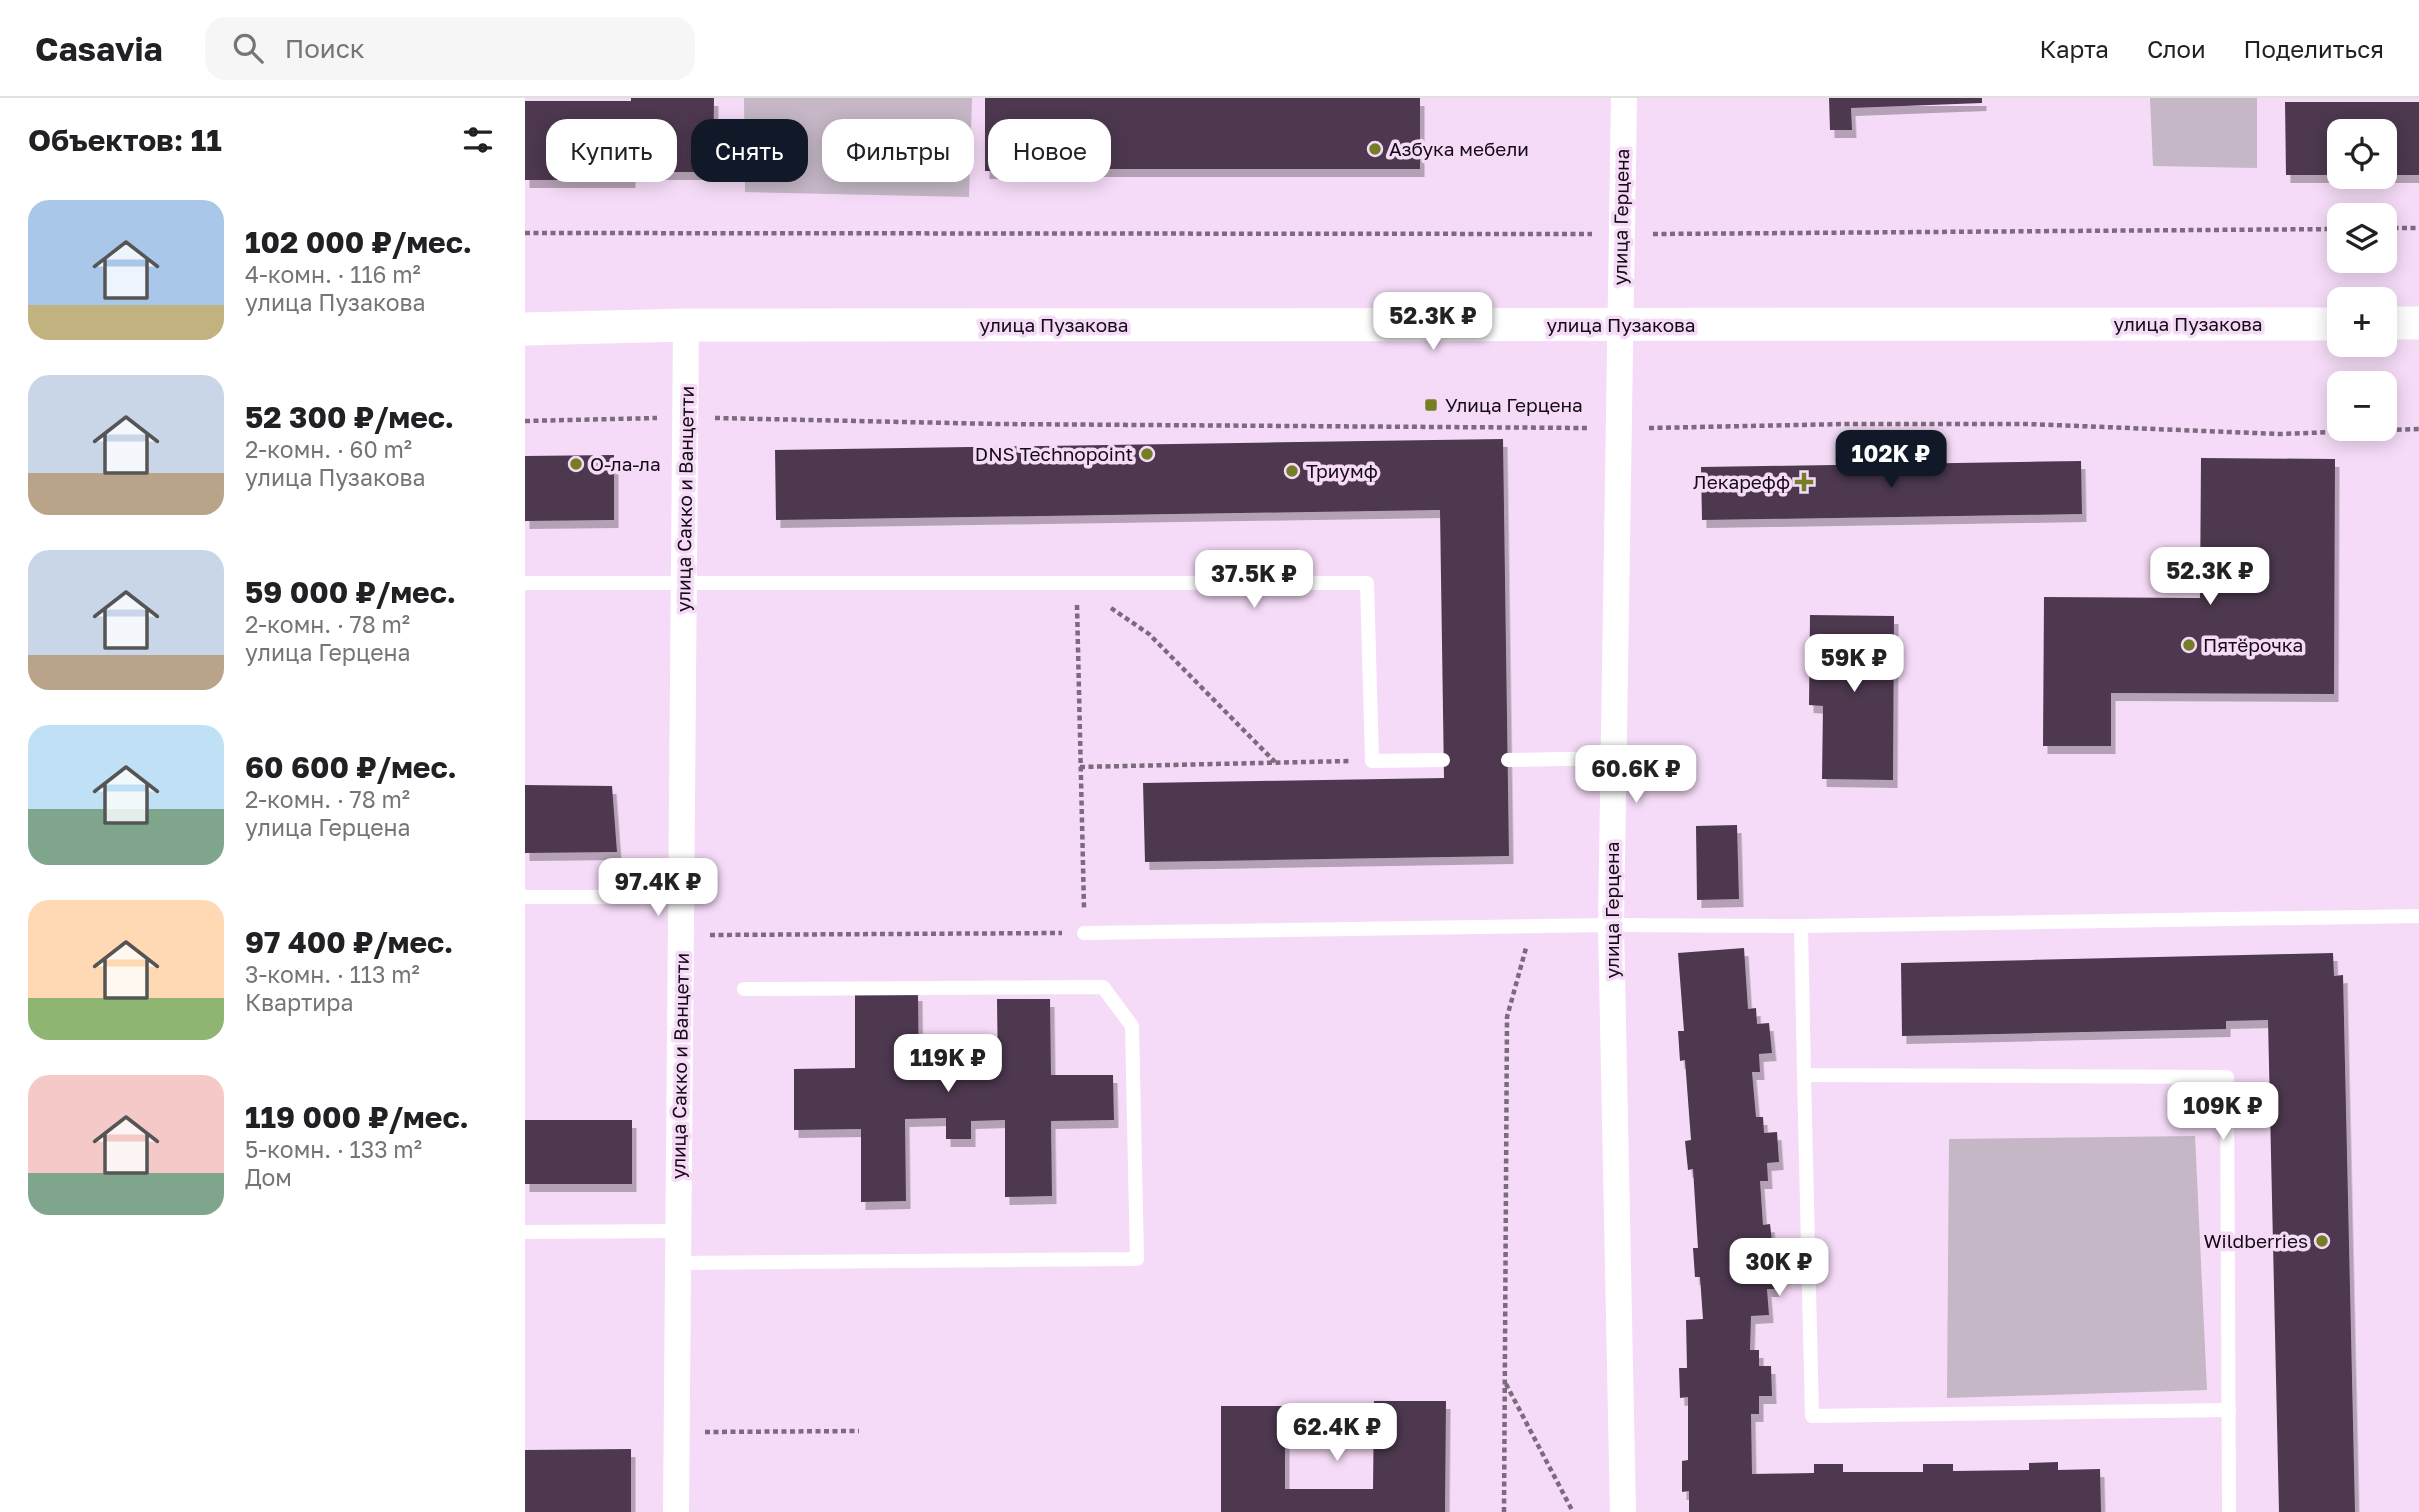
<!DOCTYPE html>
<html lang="ru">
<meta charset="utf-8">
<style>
:root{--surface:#fff;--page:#f6f6f6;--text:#202124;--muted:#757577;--line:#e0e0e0;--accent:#111827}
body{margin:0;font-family:"Golos Text",sans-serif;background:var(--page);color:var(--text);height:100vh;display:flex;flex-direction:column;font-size:26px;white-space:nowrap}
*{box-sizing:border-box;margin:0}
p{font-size:23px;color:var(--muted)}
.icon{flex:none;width:38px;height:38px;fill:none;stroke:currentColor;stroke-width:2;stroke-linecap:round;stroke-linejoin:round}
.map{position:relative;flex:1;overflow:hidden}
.drawer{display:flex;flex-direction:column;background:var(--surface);width:525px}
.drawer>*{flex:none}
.guide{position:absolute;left:21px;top:21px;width:665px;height:63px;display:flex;gap:14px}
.fabs{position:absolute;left:1802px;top:21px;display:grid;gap:14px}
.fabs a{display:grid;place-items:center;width:70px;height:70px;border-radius:14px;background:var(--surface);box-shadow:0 4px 18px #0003;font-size:35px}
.price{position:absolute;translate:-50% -60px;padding:0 16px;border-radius:14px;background:#fff;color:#222;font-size:23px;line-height:46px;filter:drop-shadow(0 2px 4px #0008)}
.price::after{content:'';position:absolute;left:50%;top:42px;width:21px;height:16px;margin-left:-10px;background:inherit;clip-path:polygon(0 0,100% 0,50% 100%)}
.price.on{background:var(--accent);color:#fff}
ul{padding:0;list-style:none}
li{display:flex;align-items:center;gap:21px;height:175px;padding:0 28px}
li span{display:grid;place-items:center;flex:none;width:196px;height:140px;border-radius:21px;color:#555}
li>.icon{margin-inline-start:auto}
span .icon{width:84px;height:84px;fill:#fffc;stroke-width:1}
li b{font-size:30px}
h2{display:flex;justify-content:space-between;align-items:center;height:84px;padding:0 28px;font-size:30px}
.chip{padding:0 24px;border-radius:21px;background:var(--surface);box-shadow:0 4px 18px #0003;font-size:24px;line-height:63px}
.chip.on{background:var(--accent);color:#fff}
header{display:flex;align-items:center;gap:42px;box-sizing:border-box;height:98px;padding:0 35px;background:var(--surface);border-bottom:2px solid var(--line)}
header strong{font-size:33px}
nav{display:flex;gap:38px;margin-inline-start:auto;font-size:24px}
.search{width:490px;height:63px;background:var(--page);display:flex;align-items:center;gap:18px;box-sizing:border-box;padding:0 24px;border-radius:21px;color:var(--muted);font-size:26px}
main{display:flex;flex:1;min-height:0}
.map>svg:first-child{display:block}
</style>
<header>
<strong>Casavia</strong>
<div class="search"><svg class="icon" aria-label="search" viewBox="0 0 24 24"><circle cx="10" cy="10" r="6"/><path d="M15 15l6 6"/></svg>Поиск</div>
<nav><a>Карта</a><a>Слои</a><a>Поделиться</a></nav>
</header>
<main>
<section class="drawer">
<h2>Объектов: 11<svg class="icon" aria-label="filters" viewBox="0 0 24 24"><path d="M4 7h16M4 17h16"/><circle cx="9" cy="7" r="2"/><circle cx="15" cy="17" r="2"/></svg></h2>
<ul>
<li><span style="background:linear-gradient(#a9c7e8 75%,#c2b280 0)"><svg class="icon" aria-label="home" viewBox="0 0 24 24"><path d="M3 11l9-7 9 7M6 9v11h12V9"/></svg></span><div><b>102 000 ₽/мес.</b><p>4-комн. · 116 m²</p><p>улица Пузакова</p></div></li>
<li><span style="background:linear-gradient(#c9d6e8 70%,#b9a48a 0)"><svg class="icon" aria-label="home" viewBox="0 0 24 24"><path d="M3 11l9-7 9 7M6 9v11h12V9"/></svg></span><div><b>52 300 ₽/мес.</b><p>2-комн. · 60 m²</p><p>улица Пузакова</p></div></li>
<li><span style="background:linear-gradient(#c9d6e8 75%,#b9a48a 0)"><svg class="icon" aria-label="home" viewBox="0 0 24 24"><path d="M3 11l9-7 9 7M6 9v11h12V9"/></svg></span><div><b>59 000 ₽/мес.</b><p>2-комн. · 78 m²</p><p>улица Герцена</p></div></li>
<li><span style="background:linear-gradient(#bfe0f5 60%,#7fa58c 0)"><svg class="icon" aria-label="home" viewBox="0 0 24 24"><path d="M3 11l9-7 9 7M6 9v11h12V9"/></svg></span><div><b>60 600 ₽/мес.</b><p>2-комн. · 78 m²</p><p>улица Герцена</p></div></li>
<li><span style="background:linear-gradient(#ffd9b3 70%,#8fb573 0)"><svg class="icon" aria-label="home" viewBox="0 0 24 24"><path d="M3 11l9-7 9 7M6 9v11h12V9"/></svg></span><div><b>97 400 ₽/мес.</b><p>3-комн. · 113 m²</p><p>Квартира</p></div></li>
<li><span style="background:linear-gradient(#f6c9c9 70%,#7fa58c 0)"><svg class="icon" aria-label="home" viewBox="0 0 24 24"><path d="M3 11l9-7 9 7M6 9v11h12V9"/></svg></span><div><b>119 000 ₽/мес.</b><p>5-комн. · 133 m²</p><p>Дом</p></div></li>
</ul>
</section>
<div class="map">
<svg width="1894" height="1414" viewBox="0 0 1894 1414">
<defs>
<filter id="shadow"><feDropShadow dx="4.5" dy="8" stdDeviation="0" flood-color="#0004"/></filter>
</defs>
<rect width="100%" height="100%" fill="#f5dbf7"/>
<g fill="#c5b7c6">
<polygon points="219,0 447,0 444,99 220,94"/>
<polygon points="1625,0 1732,0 1732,70 1628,68"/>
<polygon points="1670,1038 1682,1292 1422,1300 1424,1041"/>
</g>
<g fill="#4e394f" filter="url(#shadow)">
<polygon points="106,0 189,0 188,74 106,74 106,82 0,82 0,3 106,3"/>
<polygon points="460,0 895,0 895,71 545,71 545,74 460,73"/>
<polygon points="1304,0 1457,0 1457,5 1326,10 1327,32 1305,32"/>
<polygon points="1760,4 1894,4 1894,77 1860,77 1860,33 1815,33 1815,77 1761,77"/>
<polygon points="978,341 984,758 620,764 618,685 919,680 915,412 251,422 250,352"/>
<polygon points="89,357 89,422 0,423 0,358"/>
<polygon points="1676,360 1810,361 1809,596 1586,595 1586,648 1518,648 1519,499 1675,500"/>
<polygon points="1556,363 1557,416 1177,422 1176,369"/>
<polygon points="1285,517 1369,518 1368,682 1297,681 1298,608 1284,607"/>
<polygon points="0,687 87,688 92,754 0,755"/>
<polygon points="1212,727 1214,801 1172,802 1171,728"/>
<polygon points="1219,850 1223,911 1231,910 1232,926 1244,925 1247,955 1234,956 1235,974 1227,974 1231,1019 1238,1019 1239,1035 1252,1034 1254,1064 1242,1065 1243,1083 1235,1083 1238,1127 1245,1126 1247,1143 1259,1141 1262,1171 1249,1173 1250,1191 1242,1191 1244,1217 1226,1218 1225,1252 1234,1252 1234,1268 1246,1268 1247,1298 1234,1298 1234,1316 1226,1316 1227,1376 1289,1375 1289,1366 1318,1366 1318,1374 1398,1374 1398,1366 1428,1366 1428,1373 1504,1372 1504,1365 1533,1364 1533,1372 1575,1371 1576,1414 1164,1414 1164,1393 1157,1394 1157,1363 1163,1362 1163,1299 1155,1300 1154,1270 1162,1270 1161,1222 1178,1221 1175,1179 1170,1179 1168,1150 1173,1150 1168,1071 1163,1072 1160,1043 1166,1042 1160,962 1155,963 1153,933 1159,933 1153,855"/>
<polygon points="1808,855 1809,878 1818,877 1830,1414 1754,1414 1743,922 1701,923 1701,931 1377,938 1376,865"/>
<polygon points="393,895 394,975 410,975 409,961 450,960 450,978 473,978 472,901 525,901 526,977 588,977 589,1022 526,1023 527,1098 480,1099 480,1022 446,1023 446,1041 421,1041 421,1020 380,1021 381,1103 336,1104 336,1031 269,1032 269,971 330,970 330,896"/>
<rect x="0" y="1022" width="107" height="64"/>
<polygon points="849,1303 921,1303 920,1414 696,1414 696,1308 760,1308 760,1391 848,1391"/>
<polygon points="106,1351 106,1414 0,1414 0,1352"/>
</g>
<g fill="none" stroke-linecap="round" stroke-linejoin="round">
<g stroke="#7b6b7d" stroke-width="4.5" stroke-dasharray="5 3.5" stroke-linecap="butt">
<polyline points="1860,130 1894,130"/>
<polyline points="0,135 1067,136"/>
<polyline points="1128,136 1815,131"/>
<polyline points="190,320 474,326 1063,330"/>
<polyline points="0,323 132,320"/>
<polyline points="1124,330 1321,326 1503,326 1755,336 1894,331"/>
<polyline points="552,507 559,810"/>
<polyline points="586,510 624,536 750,664"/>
<polyline points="555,669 825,663"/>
<polyline points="185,837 537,835"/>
<polyline points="981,1286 1048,1414"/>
<polyline points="180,1334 334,1333"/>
<polyline points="979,1414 982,919 1001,850"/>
</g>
<g stroke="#fff" stroke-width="14">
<polyline points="0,485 842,485 847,663 918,662"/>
<polyline points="983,662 1088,660"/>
<polyline points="0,799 157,799"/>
<polyline points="559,835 1086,827 1276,828"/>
<polyline points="1279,977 1287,1318 1704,1312"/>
<polyline points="0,1134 153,1133"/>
<polyline points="153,1165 612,1161 607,928 578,889 219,891"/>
<polyline points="1704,1414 1702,979 1279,977 1276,828 1894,818"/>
</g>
<g stroke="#fff" stroke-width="26">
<polyline points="151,1414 161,227"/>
<polyline points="1098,1414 1086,827 1099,0"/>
</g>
<g stroke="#fff" stroke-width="33">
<polyline points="1860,225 1894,225"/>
<polyline points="0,231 161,227 1815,226"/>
</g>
</g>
<g fill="#767d27" stroke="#f5dbf7" stroke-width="2.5">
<circle cx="850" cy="51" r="7"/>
<rect x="899" y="300" width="14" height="14" rx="3.5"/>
<circle cx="622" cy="356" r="7"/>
<circle cx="51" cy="366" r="7"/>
<circle cx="767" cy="373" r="7"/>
<path d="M1275.5 373.5h7v7h7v7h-7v7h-7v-7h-7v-7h7z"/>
<circle cx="1664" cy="547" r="7"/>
<circle cx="1797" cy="1143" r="7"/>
</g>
<g text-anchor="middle" stroke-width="7" stroke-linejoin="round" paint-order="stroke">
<g font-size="19" fill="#140b15" stroke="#f5dbf7" text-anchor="start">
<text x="864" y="58">Азбука мебели</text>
<text x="920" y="314">Улица Герцена</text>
<text x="608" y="363" text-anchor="end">DNS Technopoint</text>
<text x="65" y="373">О-ла-ла</text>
<text x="781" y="380">Триумф</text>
<text x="1265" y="391" text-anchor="end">Лекарефф</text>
<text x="1678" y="554">Пятёрочка</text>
<text x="1783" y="1150" text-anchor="end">Wildberries</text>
</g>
<g font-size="19" fill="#140b15" stroke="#f5dbf7">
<text transform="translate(1096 119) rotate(-89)" y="7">улица Герцена</text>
<text x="1663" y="233">улица Пузакова</text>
<text x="529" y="234">улица Пузакова</text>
<text x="1096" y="234">улица Пузакова</text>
<text transform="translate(160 401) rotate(-89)" y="7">улица Сакко и Ванцетти</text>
<text transform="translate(1087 812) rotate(-90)" y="7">улица Герцена</text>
<text transform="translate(155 968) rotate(-89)" y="7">улица Сакко и Ванцетти</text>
</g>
</g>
</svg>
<div class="fabs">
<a><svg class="icon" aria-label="locate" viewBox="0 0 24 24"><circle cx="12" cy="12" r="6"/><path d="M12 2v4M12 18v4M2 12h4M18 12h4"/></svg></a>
<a><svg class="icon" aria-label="layers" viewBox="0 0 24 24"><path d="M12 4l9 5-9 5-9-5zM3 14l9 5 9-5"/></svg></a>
<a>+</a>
<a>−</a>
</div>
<b class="price" style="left:908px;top:254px">52.3K ₽</b>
<b class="price on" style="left:1366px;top:392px">102K ₽</b>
<b class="price" style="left:1685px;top:509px">52.3K ₽</b>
<b class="price" style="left:729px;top:512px">37.5K ₽</b>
<b class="price" style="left:1329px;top:596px">59K ₽</b>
<b class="price" style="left:1111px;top:707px">60.6K ₽</b>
<b class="price" style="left:133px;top:820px">97.4K ₽</b>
<b class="price" style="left:423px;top:996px">119K ₽</b>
<b class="price" style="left:1698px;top:1044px">109K ₽</b>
<b class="price" style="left:1254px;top:1200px">30K ₽</b>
<b class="price" style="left:812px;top:1365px">62.4K ₽</b>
<div class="guide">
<a class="chip">Купить</a>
<a class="chip on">Снять</a>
<a class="chip">Фильтры</a>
<a class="chip">Новое</a>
</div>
</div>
</main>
